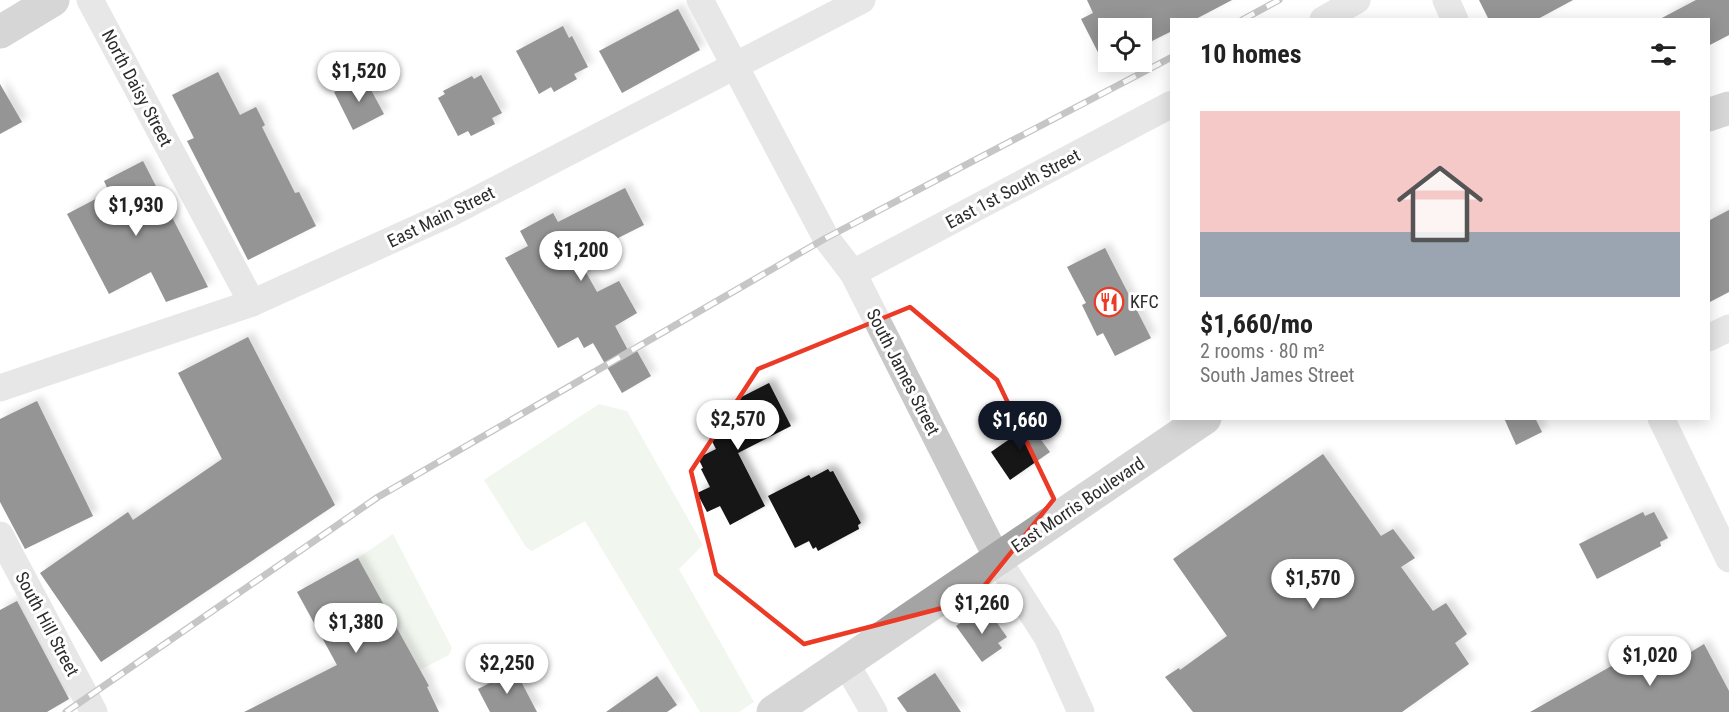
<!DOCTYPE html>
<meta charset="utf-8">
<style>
:root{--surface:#fff;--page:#f6f6f6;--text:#222;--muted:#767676;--line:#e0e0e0;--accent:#111827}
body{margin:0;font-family:"Roboto Condensed",sans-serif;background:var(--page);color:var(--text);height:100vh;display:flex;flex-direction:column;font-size:22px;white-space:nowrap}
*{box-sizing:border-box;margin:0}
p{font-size:20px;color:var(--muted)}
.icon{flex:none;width:33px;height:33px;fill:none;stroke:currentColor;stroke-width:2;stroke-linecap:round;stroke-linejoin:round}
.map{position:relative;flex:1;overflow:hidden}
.side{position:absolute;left:1170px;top:18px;width:540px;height:402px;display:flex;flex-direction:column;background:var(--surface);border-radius:0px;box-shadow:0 3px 15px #0003}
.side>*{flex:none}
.controls{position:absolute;left:1098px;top:18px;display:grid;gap:12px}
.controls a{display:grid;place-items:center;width:54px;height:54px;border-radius:0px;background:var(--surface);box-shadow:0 3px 15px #0003;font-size:30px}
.price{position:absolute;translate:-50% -51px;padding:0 14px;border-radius:21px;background:#fff;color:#222;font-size:20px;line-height:39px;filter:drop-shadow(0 2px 3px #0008)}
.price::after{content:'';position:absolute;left:50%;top:36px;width:18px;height:14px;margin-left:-9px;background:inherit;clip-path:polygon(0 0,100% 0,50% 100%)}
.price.on{background:var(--accent);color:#fff}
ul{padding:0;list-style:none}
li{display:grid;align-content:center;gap:12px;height:318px;padding:0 30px}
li+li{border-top:2px solid var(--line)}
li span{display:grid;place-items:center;height:186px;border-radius:0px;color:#555}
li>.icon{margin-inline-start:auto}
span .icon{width:108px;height:108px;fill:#fffc;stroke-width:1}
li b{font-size:26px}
h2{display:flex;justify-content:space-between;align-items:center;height:72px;padding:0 30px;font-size:26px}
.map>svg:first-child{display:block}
</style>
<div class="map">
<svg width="1729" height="712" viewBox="0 0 1729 712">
<defs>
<filter id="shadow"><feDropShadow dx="5.5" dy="-5.5" stdDeviation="3" flood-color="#0004"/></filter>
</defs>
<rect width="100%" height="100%" fill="#fff"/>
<g fill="#dfebd9">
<polygon points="599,404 627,411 703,545 679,569 754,702 739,712 700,712 585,521 532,551 526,547 484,480"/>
<polygon points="393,534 452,648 449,655 420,670 358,558"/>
</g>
<g fill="#131313" filter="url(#shadow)">
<polygon points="1087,0 1232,0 1194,20 1172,20 1172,31 1142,46 1142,28 1108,28 1108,72 1081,19 1093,13"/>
<polygon points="1479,0 1573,0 1536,20 1489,20"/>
<polygon points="1696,0 1729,0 1729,35 1708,46 1708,20 1658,20"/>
<polygon points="678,9 700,50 622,93 599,51"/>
<polygon points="563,26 569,38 572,36 588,67 574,74 577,79 554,92 551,87 539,94 516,51"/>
<polygon points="218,72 240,115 256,107 265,125 262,127 295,193 299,192 316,226 248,260 187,141 194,138 172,95"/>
<polygon points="481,75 502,113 492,118 495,124 471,136 468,131 458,136 438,98 445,94 443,91 472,76 474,79"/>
<polygon points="364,77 384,114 353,130 334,92"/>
<polygon points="0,84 22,122 0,134"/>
<polygon points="143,161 208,287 166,302 151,272 109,294 67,214 109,192 104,181"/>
<polygon points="625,188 644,225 578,258 597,292 619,281 637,313 615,326 630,354 637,351 651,376 622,393 593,343 584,348 578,337 558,348 505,258 528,246 520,231 553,213 558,222"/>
<polygon points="1729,210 1729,292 1708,303 1708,221"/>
<polygon points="1105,248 1151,338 1115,356 1103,333 1097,336 1082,305 1086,303 1067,267"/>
<polygon points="248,337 335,505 101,662 40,573 128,512 133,520 222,459 178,373"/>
<polygon points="769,383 791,426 738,453 765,506 730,525 720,506 707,512 697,493 710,487 701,469 703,468 698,458 716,449 700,418"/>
<polygon points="37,401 93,516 25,549 0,502 0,419"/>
<polygon points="1504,418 1535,418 1542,432 1516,445"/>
<polygon points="1030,425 1050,452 1010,480 991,452"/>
<polygon points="1323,454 1381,536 1393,529 1415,558 1401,567 1433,611 1446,603 1467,634 1455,643 1469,664 1402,712 1193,712 1165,677 1179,668 1180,670 1227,636 1173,559"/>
<polygon points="828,469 830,472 833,471 861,523 858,525 859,529 818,551 816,547 813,549 809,541 795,548 768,496 809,475 811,478"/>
<polygon points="1643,512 1645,516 1654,512 1668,538 1660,542 1661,546 1597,579 1579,544"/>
<polygon points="358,558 429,686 427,687 439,712 244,712 337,665 297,592"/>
<polygon points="17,601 69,699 47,712 0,712 0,610"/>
<polygon points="990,613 1007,637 998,643 1002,648 982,662 956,626 973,614 979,621"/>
<polygon points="1704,644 1729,691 1729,712 1530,712 1647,646 1654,658 1671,648 1678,660"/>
<polygon points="515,670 537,712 490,712 478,689"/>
<polygon points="935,673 961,712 907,712 897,698"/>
<polygon points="657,676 677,705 667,712 606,712"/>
</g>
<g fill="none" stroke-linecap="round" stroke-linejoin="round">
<g stroke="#c9c9c9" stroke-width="27">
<polyline points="90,0 252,303"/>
<polyline points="700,0 826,238 853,273 998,560 1047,637 1081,712"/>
<polyline points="1446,0 1455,20"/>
<polyline points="1323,20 1357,0"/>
<polyline points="853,273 1172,104"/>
<polyline points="1708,338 1729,328"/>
<polyline points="0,388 252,303 449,214 862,0"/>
<polyline points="1661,418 1729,559"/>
<polyline points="0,535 94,712"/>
<polyline points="845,662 874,712"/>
</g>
<g stroke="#a4a4a4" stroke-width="33">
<polyline points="0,32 53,0"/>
<polyline points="1708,115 1729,108"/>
<polyline points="773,712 1205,418"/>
</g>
<g stroke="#818181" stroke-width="7">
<g id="rail">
<polyline points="1242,20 1279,0"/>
<polyline points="66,712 378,497 826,238 1172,57"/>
</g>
</g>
<use href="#rail" stroke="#fff" stroke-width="4.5" stroke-dasharray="14" stroke-linecap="butt"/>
</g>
<path d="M0 0H1729V712H0ZM910 307 997 380 1054 499 973 600 804 644 716 574 691 471 758 369Z" fill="#fff" fill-opacity=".55" fill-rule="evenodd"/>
<path fill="none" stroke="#eb3a26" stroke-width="4.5" stroke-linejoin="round" d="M910 307 997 380 1054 499 973 600 804 644 716 574 691 471 758 369Z"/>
<defs>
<g id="restaurant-ring" transform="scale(1.5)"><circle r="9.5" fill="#fff" stroke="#eb3a26" stroke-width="1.5"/><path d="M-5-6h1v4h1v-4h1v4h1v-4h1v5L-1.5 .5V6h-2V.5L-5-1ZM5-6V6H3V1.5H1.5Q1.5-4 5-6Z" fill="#eb3a26"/></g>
</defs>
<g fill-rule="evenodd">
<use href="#restaurant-ring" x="1109" y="302"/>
</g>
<g text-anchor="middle" stroke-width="6" stroke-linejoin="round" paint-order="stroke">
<g font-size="18" fill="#2c2c2c" stroke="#fff">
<text transform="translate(137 88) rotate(62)" y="6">North Daisy Street</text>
<text transform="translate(1013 189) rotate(-28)" y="6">East 1st South Street</text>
<text transform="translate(441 217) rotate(-26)" y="6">East Main Street</text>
<text transform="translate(903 372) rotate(63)" y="6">South James Street</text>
<text transform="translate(1078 505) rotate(-34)" y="6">East Morris Boulevard</text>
<text transform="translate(47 624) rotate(62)" y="6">South Hill Street</text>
</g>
<g font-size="18" fill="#2c2c2c" stroke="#fff" text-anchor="start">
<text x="1130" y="308">KFC</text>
</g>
</g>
</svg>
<div class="controls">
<a><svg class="icon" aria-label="locate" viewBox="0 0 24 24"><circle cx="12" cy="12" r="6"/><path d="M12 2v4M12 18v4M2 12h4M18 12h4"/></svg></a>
</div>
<b class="price" style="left:359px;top:103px">$1,520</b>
<b class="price" style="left:136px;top:237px">$1,930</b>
<b class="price" style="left:581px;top:282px">$1,200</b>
<b class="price" style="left:738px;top:451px">$2,570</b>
<b class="price on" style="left:1020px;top:452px">$1,660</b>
<b class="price" style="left:1313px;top:610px">$1,570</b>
<b class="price" style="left:982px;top:635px">$1,260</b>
<b class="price" style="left:356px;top:654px">$1,380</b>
<b class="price" style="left:1650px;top:687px">$1,020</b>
<b class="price" style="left:507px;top:695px">$2,250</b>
<section class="side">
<h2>10 homes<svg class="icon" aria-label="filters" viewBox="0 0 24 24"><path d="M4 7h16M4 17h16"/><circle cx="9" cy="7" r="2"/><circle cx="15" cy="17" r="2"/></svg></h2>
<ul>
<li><span style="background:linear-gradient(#f6c9c9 65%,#9aa5b1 0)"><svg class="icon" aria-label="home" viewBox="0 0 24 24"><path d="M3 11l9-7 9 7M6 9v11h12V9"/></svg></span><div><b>$1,660/mo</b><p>2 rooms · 80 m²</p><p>South James Street</p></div></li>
</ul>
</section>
</div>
